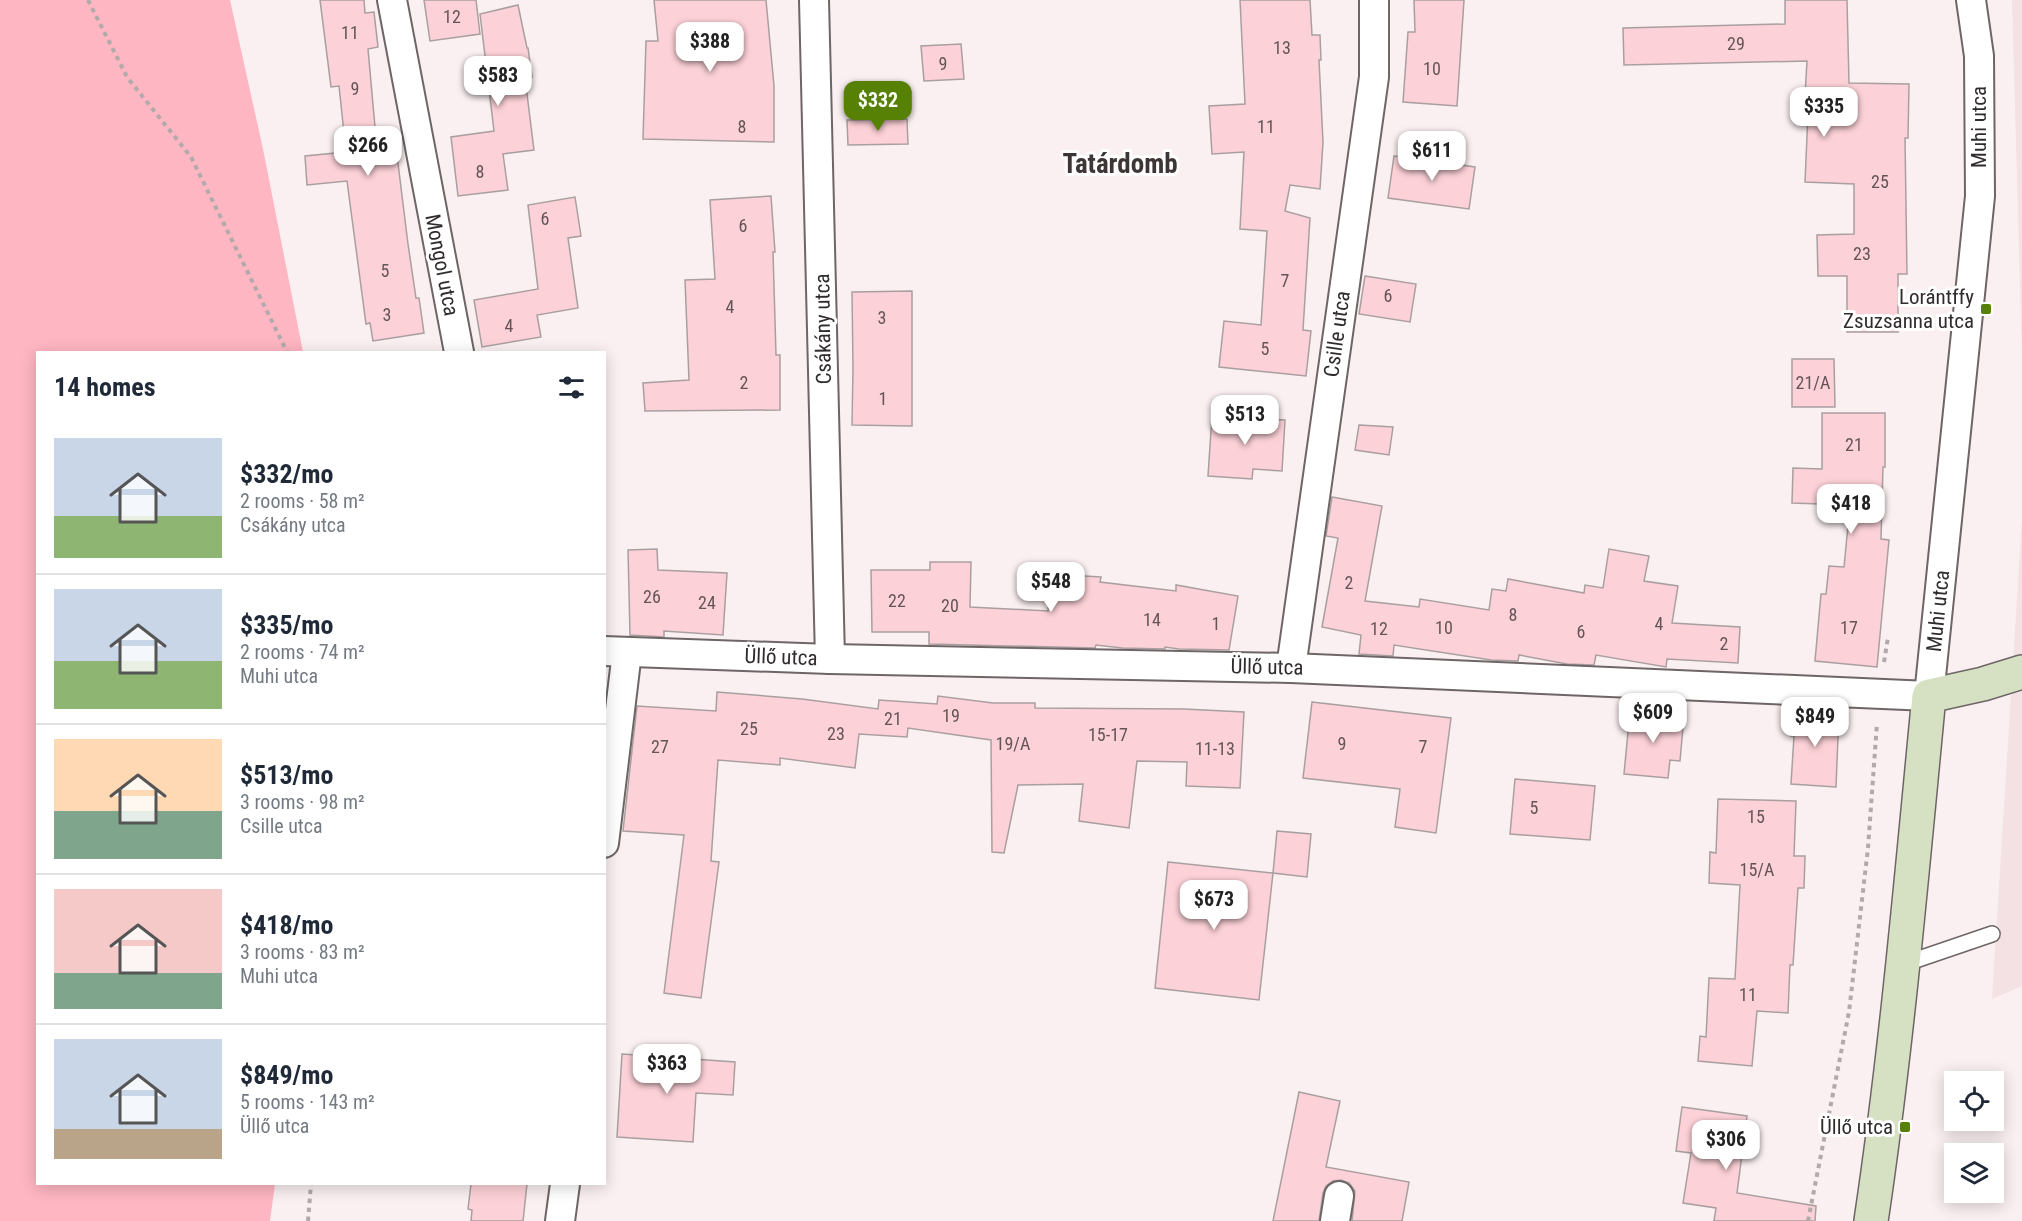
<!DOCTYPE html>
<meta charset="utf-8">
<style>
:root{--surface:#fff;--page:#f2f2f3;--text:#1f2937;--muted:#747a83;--line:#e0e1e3;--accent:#578105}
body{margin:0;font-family:"Roboto Condensed",sans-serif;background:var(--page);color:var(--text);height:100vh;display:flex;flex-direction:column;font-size:22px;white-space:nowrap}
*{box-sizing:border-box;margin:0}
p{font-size:20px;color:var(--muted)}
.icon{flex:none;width:33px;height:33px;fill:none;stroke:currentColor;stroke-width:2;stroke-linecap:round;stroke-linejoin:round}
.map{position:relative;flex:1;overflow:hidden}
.sheet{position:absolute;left:36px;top:351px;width:570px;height:834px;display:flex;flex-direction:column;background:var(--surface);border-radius:0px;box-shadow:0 3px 15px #0003}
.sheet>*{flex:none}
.tools{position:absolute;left:1944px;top:1071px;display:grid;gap:12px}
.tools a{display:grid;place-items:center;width:60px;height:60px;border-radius:0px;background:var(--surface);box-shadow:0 3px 15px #0003;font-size:30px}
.price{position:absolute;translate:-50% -51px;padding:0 14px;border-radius:12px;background:#fff;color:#222;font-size:20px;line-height:39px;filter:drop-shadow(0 2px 3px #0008)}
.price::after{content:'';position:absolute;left:50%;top:36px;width:18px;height:14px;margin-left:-9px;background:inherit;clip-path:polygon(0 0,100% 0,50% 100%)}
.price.current{background:var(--accent);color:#fff}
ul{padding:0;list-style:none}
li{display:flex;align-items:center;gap:18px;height:150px;padding:0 18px}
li+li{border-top:2px solid var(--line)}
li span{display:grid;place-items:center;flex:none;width:168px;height:120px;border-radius:0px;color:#555}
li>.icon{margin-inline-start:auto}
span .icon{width:72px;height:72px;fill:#fffc;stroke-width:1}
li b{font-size:26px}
h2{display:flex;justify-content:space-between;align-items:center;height:72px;padding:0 18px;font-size:26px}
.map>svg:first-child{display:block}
</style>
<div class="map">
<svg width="2022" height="1221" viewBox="0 0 2022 1221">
<rect width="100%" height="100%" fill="#faeff1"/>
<g fill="#f4e1e4">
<polygon points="2012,0 2022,0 2022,356"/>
<polygon points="2022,519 2022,986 1992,999"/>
</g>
<polygon fill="#feb6c2" points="0,0 230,0 263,149 303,352 38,352 38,1184 275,1184 270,1221 0,1221"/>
<g fill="#fcd1d7" stroke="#a99fa1" stroke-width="1.5">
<polygon points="320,0 364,0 365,13 374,12 378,47 368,49 377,149 396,147 408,244 416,298 419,298 424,333 373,341 370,323 366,324 347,181 307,185 305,156 346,152 339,86 331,87"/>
<polygon points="424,0 476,0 480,34 430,41"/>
<polygon points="654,0 766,0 774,86 774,142 643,139 646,41 658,41"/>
<polygon points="1240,0 1310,0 1312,35 1320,35 1321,60 1319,60 1323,142 1320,189 1290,185 1285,211 1310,218 1303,330 1311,331 1306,376 1219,367 1224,321 1261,325 1267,231 1240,229 1244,152 1212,154 1209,106 1245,104"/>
<polygon points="1414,0 1464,0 1457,106 1403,102 1408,32 1415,32"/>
<polygon points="1785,0 1847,0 1849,83 1909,84 1908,138 1905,138 1907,274 1898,274 1898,332 1847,332 1847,276 1818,276 1817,235 1854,234 1854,184 1805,182 1808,113 1804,113 1807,61 1624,65 1623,28 1785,24"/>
<polygon points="518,5 527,48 528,48 532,77 525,78 534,150 503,154 508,190 458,196 451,137 494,131 480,14"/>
<polygon points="961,44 964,79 924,81 921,46"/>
<polygon points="907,119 908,144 848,145 847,120"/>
<polygon points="1394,156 1475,167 1469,209 1388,198"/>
<polygon points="771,196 775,252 773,252 776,355 780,355 780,410 645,411 643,383 689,380 685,280 715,279 710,200"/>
<polygon points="575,197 581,236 568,238 578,308 537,315 541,337 482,347 474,300 538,289 528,205"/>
<polygon points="1365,276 1416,284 1410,322 1359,314"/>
<polygon points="912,291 912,426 852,425 853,368 852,292"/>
<polygon points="1792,359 1834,359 1835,407 1792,407"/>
<polygon points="1822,413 1885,413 1885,467 1883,467 1881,539 1889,540 1877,667 1815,661 1821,594 1826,594 1829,566 1844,567 1850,505 1792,503 1793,468 1822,469"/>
<polygon points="1212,416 1285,420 1282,471 1253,469 1252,479 1208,476"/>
<polygon points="1359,425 1393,427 1389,455 1355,450"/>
<polygon points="1332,497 1382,506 1365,601 1419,607 1420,599 1489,610 1492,589 1506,591 1508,579 1584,593 1585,585 1603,588 1609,549 1649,556 1644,581 1678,586 1672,623 1740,627 1738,663 1667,659 1666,667 1596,655 1594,665 1567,664 1519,655 1518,661 1491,660 1394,645 1393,656 1359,654 1361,635 1322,627 1338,538 1326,536"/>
<polygon points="657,549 658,570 727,573 723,635 664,631 664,637 630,635 628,550"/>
<polygon points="930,562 971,562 970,607 1048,611 1050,574 1101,577 1100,582 1176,591 1176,585 1238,596 1229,650 1179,649 1165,647 1165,649 1122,648 1096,645 1095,648 929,644 929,632 872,632 871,570 930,570"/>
<polygon points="717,692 802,699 878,709 879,700 937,704 938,696 993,703 1035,703 1035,708 1184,709 1244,712 1240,788 1186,786 1187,762 1137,761 1129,828 1079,821 1083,784 1018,785 1004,853 992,852 991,740 908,728 907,737 859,734 855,768 780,758 780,765 718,760 711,861 719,862 701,998 664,993 684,835 623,831 637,706 716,711"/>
<polygon points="1312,702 1451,718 1436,833 1395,827 1400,789 1303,778"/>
<polygon points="1795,709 1839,712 1836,787 1791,784 1794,736 1791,736"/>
<polygon points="1630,711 1684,716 1680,761 1670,760 1668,778 1624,774"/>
<polygon points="1515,779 1595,786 1590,840 1510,834"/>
<polygon points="1718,799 1796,801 1794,856 1805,856 1804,888 1798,888 1793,965 1790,965 1788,1013 1757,1011 1752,1066 1698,1061 1700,1036 1706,1037 1709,978 1735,979 1740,885 1709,883 1710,852 1716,853"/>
<polygon points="1277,831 1311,834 1307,877 1273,873"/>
<polygon points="1168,862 1273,873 1259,1000 1155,988"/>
<polygon points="622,1054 735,1062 733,1095 696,1093 693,1142 617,1137"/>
<polygon points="1299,1092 1340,1101 1326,1167 1409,1182 1402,1221 1352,1221 1355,1191 1349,1183 1341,1180 1333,1181 1326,1186 1323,1193 1319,1221 1273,1221"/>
<polygon points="1682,1107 1747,1116 1737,1193 1816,1206 1815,1221 1714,1221 1716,1208 1683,1203 1691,1153 1676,1151"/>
<polygon points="471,1184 527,1184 523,1221 471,1221 472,1210 468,1209"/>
</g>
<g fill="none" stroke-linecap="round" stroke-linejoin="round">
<g stroke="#6e6566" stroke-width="18">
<polyline id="service" points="1904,964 1992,934"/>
</g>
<g stroke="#6e6566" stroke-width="32">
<g id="minor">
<polyline points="392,0 459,352"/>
<polyline points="814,0 830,659"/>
<polyline points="604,651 830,659 1291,668 1929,696 1980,196 1979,56 1971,0"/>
<polyline points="1291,668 1374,77 1374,0"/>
<polyline points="604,843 627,652"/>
<polyline points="560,1221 565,1184"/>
<polyline points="1335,1221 1339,1196"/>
</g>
</g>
<g stroke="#6e6566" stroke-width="36">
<path id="secondary" d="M1871 1221C1897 1047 1912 871 1929 696L1983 684 2022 672"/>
</g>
<g stroke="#b2a9aa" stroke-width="4" stroke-dasharray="4.5 4.5" stroke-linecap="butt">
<polyline points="88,0 127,77 191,157 287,352"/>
<polyline points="1884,662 1888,637"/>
<polyline points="308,1221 311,1184"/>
<polyline points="1808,1221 1849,1012 1868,848 1877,723"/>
</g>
<use href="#service" stroke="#fff" stroke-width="15"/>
<use href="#minor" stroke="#fff" stroke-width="28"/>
<use href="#secondary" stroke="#d5e1c2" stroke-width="33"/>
</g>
<g fill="#578105" stroke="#fff" stroke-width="2">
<rect x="1980" y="303" width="12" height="12" rx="3"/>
<rect x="1899" y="1121" width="12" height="12" rx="3"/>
</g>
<g text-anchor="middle" stroke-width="6" stroke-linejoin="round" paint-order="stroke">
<g font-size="18" fill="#635557">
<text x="452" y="23">12</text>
<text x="350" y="39">11</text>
<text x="1736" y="50">29</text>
<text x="1282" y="54">13</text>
<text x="943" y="70">9</text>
<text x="1432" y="75">10</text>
<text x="355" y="95">9</text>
<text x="742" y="133">8</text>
<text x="1266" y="133">11</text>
<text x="480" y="178">8</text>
<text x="1880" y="188">25</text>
<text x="545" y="225">6</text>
<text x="743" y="232">6</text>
<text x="1862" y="260">23</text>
<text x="385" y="277">5</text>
<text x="1285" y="287">7</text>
<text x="1388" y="302">6</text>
<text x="730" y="313">4</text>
<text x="387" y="321">3</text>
<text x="882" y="324">3</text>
<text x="509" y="332">4</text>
<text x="1265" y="355">5</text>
<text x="744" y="389">2</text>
<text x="1813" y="389">21/A</text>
<text x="883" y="405">1</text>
<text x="1854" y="451">21</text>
<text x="1349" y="589">2</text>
<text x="652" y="603">26</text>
<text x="897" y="607">22</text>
<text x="707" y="609">24</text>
<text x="950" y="612">20</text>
<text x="1513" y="621">8</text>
<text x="1152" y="626">14</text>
<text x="1216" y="630">1</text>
<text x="1659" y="630">4</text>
<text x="1444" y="634">10</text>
<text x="1849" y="634">17</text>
<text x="1379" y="635">12</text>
<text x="1581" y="638">6</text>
<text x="1724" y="650">2</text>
<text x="951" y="722">19</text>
<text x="893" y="725">21</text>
<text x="749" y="735">25</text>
<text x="836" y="740">23</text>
<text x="1108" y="741">15-17</text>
<text x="1013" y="750">19/A</text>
<text x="1342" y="750">9</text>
<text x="660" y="753">27</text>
<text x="1423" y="753">7</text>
<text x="1215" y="755">11-13</text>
<text x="1534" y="814">5</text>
<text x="1756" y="823">15</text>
<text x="1757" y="876">15/A</text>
<text x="1748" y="1001">11</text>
</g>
<g font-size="21" fill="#302c2c" stroke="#fff">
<text transform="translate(1979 127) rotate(-90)" y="7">Muhi utca</text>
<text transform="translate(442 265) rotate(79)" y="7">Mongol utca</text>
<text transform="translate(823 329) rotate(-91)" y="7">Csákány utca</text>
<text transform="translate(1337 334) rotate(-82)" y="7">Csille utca</text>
<text transform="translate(1938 611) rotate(-84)" y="7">Muhi utca</text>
<text transform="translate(781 657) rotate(2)" y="7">Üllő utca</text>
<text transform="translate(1267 667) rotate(1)" y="7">Üllő utca</text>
</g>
<g font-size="21" fill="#302c2c" stroke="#fff" text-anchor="end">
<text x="1974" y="304">Lorántffy<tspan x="1974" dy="24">Zsuzsanna utca</tspan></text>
<text x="1893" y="1134">Üllő utca</text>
</g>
<g font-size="27" font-weight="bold" fill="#3d3536" stroke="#fff">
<text x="1120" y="173">Tatárdomb</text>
</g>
</g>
</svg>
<div class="tools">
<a><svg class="icon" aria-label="locate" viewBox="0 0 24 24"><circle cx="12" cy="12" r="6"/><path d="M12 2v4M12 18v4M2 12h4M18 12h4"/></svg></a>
<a><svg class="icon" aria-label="layers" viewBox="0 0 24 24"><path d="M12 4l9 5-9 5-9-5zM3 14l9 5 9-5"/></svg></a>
</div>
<b class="price" style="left:710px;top:73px">$388</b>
<b class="price" style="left:498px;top:107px">$583</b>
<b class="price current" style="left:878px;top:132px">$332</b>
<b class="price" style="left:1824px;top:138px">$335</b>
<b class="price" style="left:368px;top:177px">$266</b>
<b class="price" style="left:1432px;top:182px">$611</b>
<b class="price" style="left:1245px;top:446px">$513</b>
<b class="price" style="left:1851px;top:535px">$418</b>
<b class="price" style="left:1051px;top:613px">$548</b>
<b class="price" style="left:1653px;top:744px">$609</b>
<b class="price" style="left:1815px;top:748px">$849</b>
<b class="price" style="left:1214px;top:931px">$673</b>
<b class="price" style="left:667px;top:1095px">$363</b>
<b class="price" style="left:1726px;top:1171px">$306</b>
<section class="sheet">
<h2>14 homes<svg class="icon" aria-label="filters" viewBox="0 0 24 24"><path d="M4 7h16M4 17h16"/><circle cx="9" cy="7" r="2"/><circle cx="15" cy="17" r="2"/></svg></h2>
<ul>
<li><span style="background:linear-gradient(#c9d6e8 65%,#8fb573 0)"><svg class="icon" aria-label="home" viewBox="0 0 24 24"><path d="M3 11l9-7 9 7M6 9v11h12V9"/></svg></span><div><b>$332/mo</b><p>2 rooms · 58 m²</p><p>Csákány utca</p></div></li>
<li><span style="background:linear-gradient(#c9d6e8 60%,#8fb573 0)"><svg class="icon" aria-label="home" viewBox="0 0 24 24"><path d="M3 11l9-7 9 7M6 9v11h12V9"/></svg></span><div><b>$335/mo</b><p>2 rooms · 74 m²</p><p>Muhi utca</p></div></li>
<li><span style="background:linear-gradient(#ffd9b3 60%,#7fa58c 0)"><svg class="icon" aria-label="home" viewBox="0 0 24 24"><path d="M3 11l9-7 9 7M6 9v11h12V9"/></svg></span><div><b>$513/mo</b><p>3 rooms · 98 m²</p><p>Csille utca</p></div></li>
<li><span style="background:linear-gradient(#f6c9c9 70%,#7fa58c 0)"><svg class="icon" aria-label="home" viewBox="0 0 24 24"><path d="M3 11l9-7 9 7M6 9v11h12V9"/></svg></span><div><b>$418/mo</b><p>3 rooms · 83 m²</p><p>Muhi utca</p></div></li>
<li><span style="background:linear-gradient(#c9d6e8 75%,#b9a48a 0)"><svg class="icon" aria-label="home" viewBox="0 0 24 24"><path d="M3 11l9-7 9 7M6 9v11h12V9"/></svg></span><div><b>$849/mo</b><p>5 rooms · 143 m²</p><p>Üllő utca</p></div></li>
</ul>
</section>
</div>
